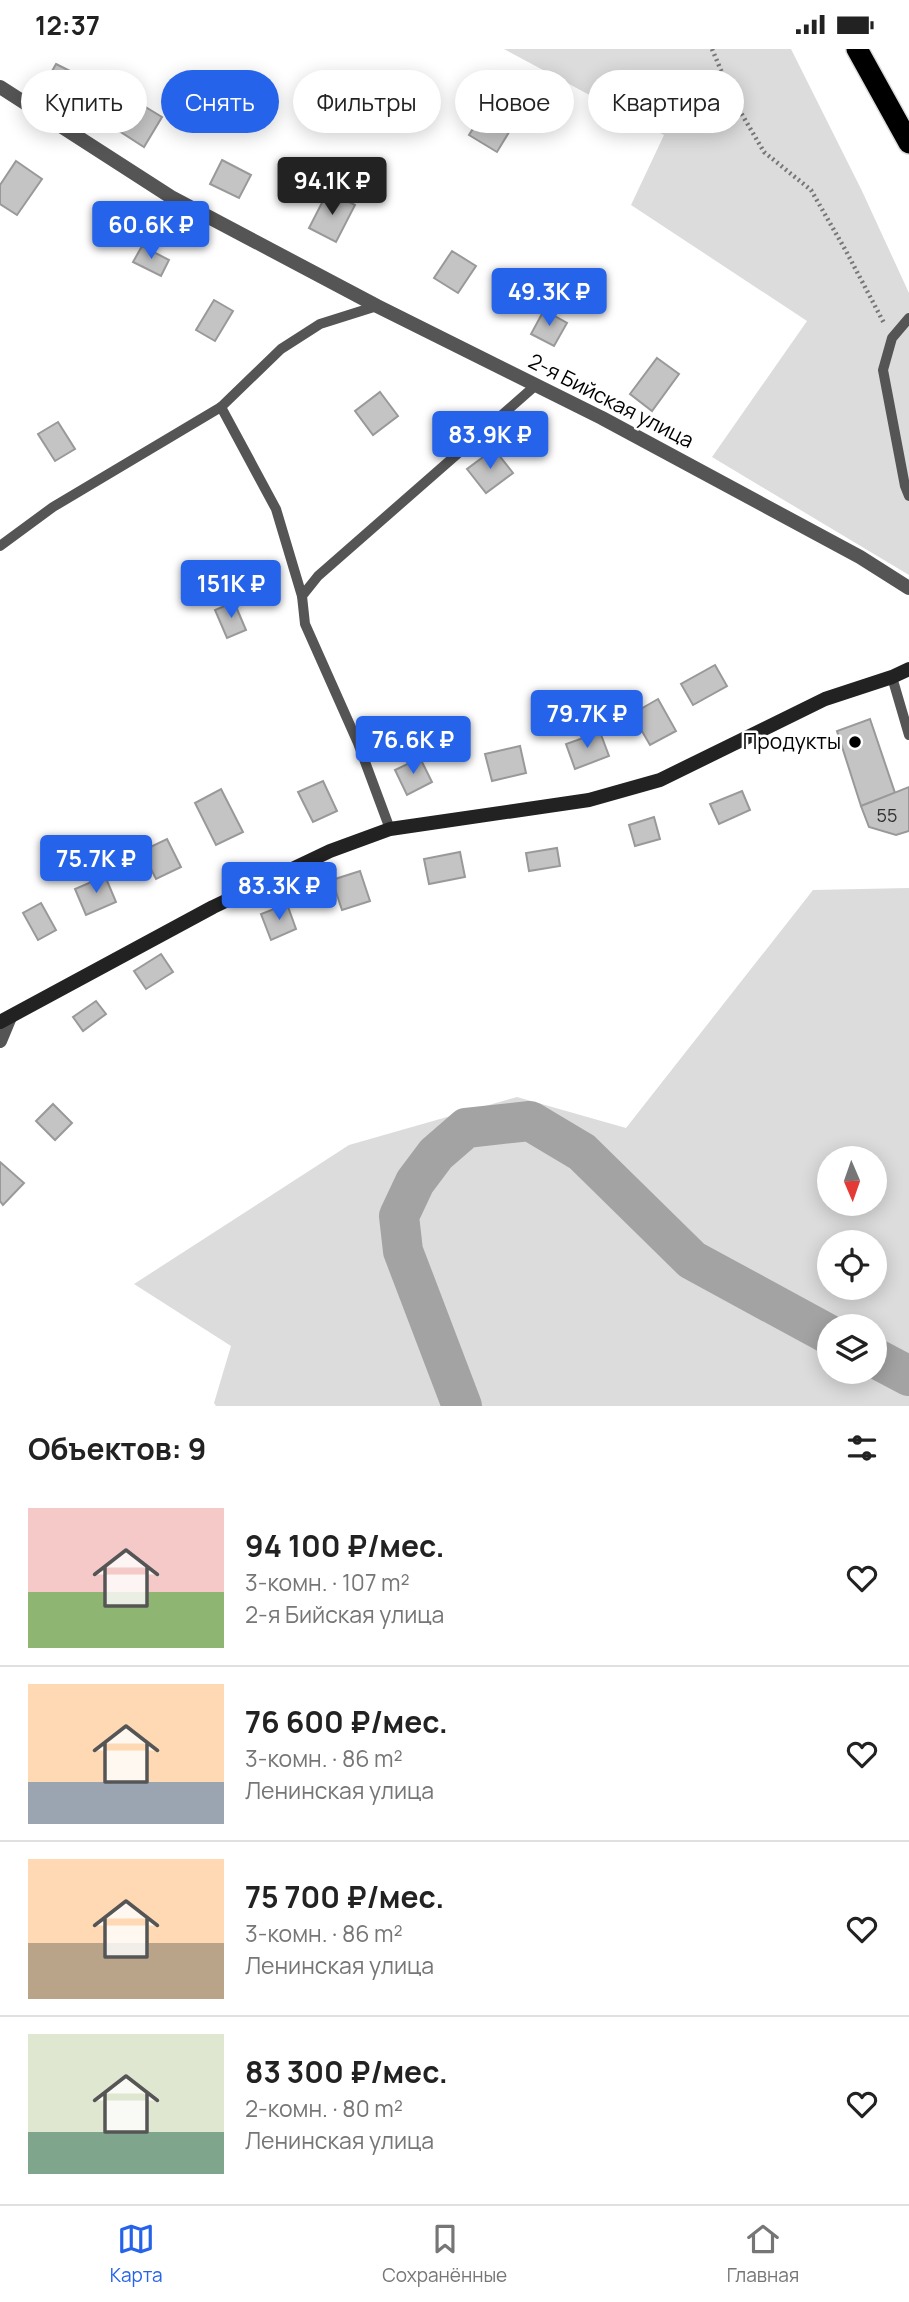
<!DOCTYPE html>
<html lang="ru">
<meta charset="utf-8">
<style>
:root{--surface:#fff;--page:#f6f6f6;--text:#222;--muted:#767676;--line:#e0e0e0;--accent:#2563eb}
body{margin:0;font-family:Manrope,sans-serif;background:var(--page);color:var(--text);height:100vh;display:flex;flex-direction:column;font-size:26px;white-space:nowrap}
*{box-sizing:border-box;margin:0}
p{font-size:23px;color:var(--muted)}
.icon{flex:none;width:38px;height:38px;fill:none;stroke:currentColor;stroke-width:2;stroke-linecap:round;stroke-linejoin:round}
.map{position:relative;height:1357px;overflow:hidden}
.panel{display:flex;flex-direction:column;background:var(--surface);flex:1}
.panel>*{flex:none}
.hud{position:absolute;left:21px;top:21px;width:868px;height:63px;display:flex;gap:14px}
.needle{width:46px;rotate:178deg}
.buttons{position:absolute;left:817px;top:1097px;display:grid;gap:14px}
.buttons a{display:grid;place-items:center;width:70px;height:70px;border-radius:50%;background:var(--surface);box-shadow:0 4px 18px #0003;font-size:35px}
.price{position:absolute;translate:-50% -60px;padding:0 16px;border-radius:7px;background:var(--accent);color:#fff;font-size:23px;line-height:46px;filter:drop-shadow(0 2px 4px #0008)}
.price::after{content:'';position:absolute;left:50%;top:42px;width:21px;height:16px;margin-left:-10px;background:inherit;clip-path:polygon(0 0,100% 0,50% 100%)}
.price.selected{background:#222;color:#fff}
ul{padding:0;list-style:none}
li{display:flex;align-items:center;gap:21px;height:175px;padding:0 28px}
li+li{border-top:2px solid var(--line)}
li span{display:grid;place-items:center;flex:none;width:196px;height:140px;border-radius:0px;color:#555}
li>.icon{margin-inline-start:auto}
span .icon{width:84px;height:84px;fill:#fffc;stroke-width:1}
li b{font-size:30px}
h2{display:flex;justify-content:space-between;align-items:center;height:84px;padding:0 28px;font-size:30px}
.tag{padding:0 24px;border-radius:32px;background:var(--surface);box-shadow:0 4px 18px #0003;font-size:24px;line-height:63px}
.tag.selected{background:var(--accent);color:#fff}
.status{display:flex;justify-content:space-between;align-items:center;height:49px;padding:0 35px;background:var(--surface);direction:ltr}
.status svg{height:19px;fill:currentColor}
.dock{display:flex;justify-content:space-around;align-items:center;height:98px;border-top:2px solid var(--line);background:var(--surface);font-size:19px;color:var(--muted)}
.dock a{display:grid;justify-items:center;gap:4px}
.dock .selected{color:var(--accent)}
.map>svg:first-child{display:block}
</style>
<div class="status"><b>12:37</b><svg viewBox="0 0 49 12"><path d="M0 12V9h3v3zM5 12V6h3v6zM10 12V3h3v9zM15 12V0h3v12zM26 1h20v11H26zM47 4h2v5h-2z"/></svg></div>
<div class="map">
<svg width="909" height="1357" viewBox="0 0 909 1357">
<rect width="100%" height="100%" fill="#fff"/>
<g fill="#dcdcdc" fill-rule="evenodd">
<polygon points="504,0 791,0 862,142 909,244 909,526 712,408 807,272 631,156 664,86"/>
<path d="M909 839V1357H216L214 1354 231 1297 134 1235 349 1096 517 1048 626 1079 813 841ZM830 1110H875V1155H830ZM830 1194H875V1239H830ZM830 1278H875V1323H830Z"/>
</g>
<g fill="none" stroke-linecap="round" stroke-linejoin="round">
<g stroke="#a3a3a3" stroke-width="40">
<polyline points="875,1309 909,1327"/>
<polyline points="462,1357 403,1202 399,1167 415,1133 436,1105 466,1079 530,1072 582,1103 692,1211 830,1286"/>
</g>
</g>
<g fill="#c4c4c4" stroke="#999" stroke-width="2">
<polygon points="56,15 82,28 68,55 42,40"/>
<polygon points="134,51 162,68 144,98 116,80"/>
<polygon points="490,53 517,70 497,103 469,86"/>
<polygon points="222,111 251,126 239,149 210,135"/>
<polygon points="16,112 42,130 17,166 0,155 0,136"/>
<polygon points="328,142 355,156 336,193 309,179"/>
<polygon points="142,197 169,211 161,227 133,213"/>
<polygon points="452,202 476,217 458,244 434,229"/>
<polygon points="214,251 233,262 215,292 196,281"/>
<polygon points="544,261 567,274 554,297 531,285"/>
<polygon points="657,309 679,325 652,362 630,345"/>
<polygon points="380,343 398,367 373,386 355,362"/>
<polygon points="58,373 75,400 55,412 38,385"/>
<polygon points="494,400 513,424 486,444 467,420"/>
<polygon points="234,553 246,581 227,589 215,561"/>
<polygon points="715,616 727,637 693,656 681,635"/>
<polygon points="658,650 676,682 650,696 632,665"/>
<polygon points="870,670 895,744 861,757 837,682"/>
<polygon points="600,683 609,707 575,720 566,695"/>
<polygon points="520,697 526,724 492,732 485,705"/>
<polygon points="420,709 432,733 407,746 395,721"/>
<polygon points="323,732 337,762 313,773 298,743"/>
<polygon points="909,738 909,782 896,786 869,778 861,757"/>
<polygon points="221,740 243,783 216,796 195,754"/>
<polygon points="742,742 750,761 719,775 710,755"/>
<polygon points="654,768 660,790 635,797 629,776"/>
<polygon points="167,790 181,818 156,830 142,802"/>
<polygon points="557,799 560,817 529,822 526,804"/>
<polygon points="460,803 465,828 429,835 424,810"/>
<polygon points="360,822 370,852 342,861 332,831"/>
<polygon points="105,827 116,853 86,866 75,840"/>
<polygon points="41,854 56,881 38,891 23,864"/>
<polygon points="287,855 296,880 271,891 261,865"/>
<polygon points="161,905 173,923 146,940 134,922"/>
<polygon points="96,952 106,965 83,982 73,968"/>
<polygon points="53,1055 72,1074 55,1091 36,1072"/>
<polygon points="0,1113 24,1134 3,1156 0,1152"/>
</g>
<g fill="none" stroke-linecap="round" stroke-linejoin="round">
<g stroke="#dbdbdb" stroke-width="24">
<polyline id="highway" points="857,0 909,94"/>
</g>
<polyline stroke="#777" stroke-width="4.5" stroke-dasharray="2 3.5" stroke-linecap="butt" points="712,0 734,52 764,103 811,141 846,202 885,276"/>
<g stroke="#555" stroke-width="10">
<polyline points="909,269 892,289 883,321 905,437 909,447"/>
<polyline points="221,358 276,460 302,547"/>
<polyline points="0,497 53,458 221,358 281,300 320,275 377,257"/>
<polyline points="892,628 909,686"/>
<polyline points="390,780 358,694 305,575 302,547 318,527 536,336"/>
</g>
<g stroke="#555" stroke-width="14">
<polyline points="0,38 171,148 377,257 602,369 860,508 909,539"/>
<polyline points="0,992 10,968"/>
</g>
<polyline stroke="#222" stroke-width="14" points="0,973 213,858 330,802 390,780 589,751 660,731 825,650 892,628 909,620"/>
<use href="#highway" stroke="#000" stroke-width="21"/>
</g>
<circle fill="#000" stroke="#fff" stroke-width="2.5" cx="855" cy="693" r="7"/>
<g text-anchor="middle" stroke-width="5" stroke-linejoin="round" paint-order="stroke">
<g font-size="18" fill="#313131">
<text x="887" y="773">55</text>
</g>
<g font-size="21" fill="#000" stroke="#fff">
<text transform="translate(611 352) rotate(27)" y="7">2-я Бийская улица</text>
</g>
<g font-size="21" fill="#000" stroke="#fff" text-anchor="end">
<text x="841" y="700">Продукты</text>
</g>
</g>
</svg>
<div class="buttons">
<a><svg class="needle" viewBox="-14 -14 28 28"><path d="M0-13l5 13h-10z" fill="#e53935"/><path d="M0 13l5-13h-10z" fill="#767676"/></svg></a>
<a><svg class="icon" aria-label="locate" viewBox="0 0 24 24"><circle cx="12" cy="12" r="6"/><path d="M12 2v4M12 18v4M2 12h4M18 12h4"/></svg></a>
<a><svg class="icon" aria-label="layers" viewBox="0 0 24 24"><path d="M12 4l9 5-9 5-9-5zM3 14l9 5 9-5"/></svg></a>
</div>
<b class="price selected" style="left:332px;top:168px">94.1K ₽</b>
<b class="price" style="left:151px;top:212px">60.6K ₽</b>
<b class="price" style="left:549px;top:279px">49.3K ₽</b>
<b class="price" style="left:490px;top:422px">83.9K ₽</b>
<b class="price" style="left:231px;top:571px">151K ₽</b>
<b class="price" style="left:587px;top:701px">79.7K ₽</b>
<b class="price" style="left:413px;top:727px">76.6K ₽</b>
<b class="price" style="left:96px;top:846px">75.7K ₽</b>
<b class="price" style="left:279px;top:873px">83.3K ₽</b>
<div class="hud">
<a class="tag">Купить</a>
<a class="tag selected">Снять</a>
<a class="tag">Фильтры</a>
<a class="tag">Новое</a>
<a class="tag">Квартира</a>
</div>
</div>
<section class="panel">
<h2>Объектов: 9<svg class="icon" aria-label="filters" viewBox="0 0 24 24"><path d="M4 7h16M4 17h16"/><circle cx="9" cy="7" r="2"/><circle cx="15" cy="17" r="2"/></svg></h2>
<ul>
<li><span style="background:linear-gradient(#f6c9c9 60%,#8fb573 0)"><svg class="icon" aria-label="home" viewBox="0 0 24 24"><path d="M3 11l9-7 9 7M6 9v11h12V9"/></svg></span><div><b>94 100 ₽/мес.</b><p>3-комн. · 107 m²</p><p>2-я Бийская улица</p></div><svg class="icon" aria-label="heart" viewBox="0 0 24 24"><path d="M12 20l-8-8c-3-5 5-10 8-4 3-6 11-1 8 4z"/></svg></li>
<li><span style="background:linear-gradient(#ffd9b3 70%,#9aa5b1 0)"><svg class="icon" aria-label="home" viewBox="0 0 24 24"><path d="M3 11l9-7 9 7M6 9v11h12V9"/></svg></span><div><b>76 600 ₽/мес.</b><p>3-комн. · 86 m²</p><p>Ленинская улица</p></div><svg class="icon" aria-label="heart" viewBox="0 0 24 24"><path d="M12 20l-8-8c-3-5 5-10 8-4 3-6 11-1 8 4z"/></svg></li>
<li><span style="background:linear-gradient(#ffd9b3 60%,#b9a48a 0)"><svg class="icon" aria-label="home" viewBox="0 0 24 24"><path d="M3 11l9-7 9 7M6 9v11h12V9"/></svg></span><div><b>75 700 ₽/мес.</b><p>3-комн. · 86 m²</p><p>Ленинская улица</p></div><svg class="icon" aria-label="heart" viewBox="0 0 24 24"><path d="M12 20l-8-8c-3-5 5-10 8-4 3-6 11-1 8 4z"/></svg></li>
<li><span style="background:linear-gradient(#dfe7d0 70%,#7fa58c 0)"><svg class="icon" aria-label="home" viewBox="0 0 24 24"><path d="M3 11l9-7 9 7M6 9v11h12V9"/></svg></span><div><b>83 300 ₽/мес.</b><p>2-комн. · 80 m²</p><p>Ленинская улица</p></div><svg class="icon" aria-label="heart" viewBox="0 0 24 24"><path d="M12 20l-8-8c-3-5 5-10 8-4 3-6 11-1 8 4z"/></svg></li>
</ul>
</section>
<nav class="dock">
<a class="selected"><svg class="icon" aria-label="map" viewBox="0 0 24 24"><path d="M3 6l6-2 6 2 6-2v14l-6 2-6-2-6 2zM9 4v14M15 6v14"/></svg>Карта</a>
<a><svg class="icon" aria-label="saved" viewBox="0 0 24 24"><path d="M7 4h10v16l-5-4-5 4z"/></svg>Сохранённые</a>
<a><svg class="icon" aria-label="home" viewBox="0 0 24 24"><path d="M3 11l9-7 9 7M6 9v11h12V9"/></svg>Главная</a>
</nav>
